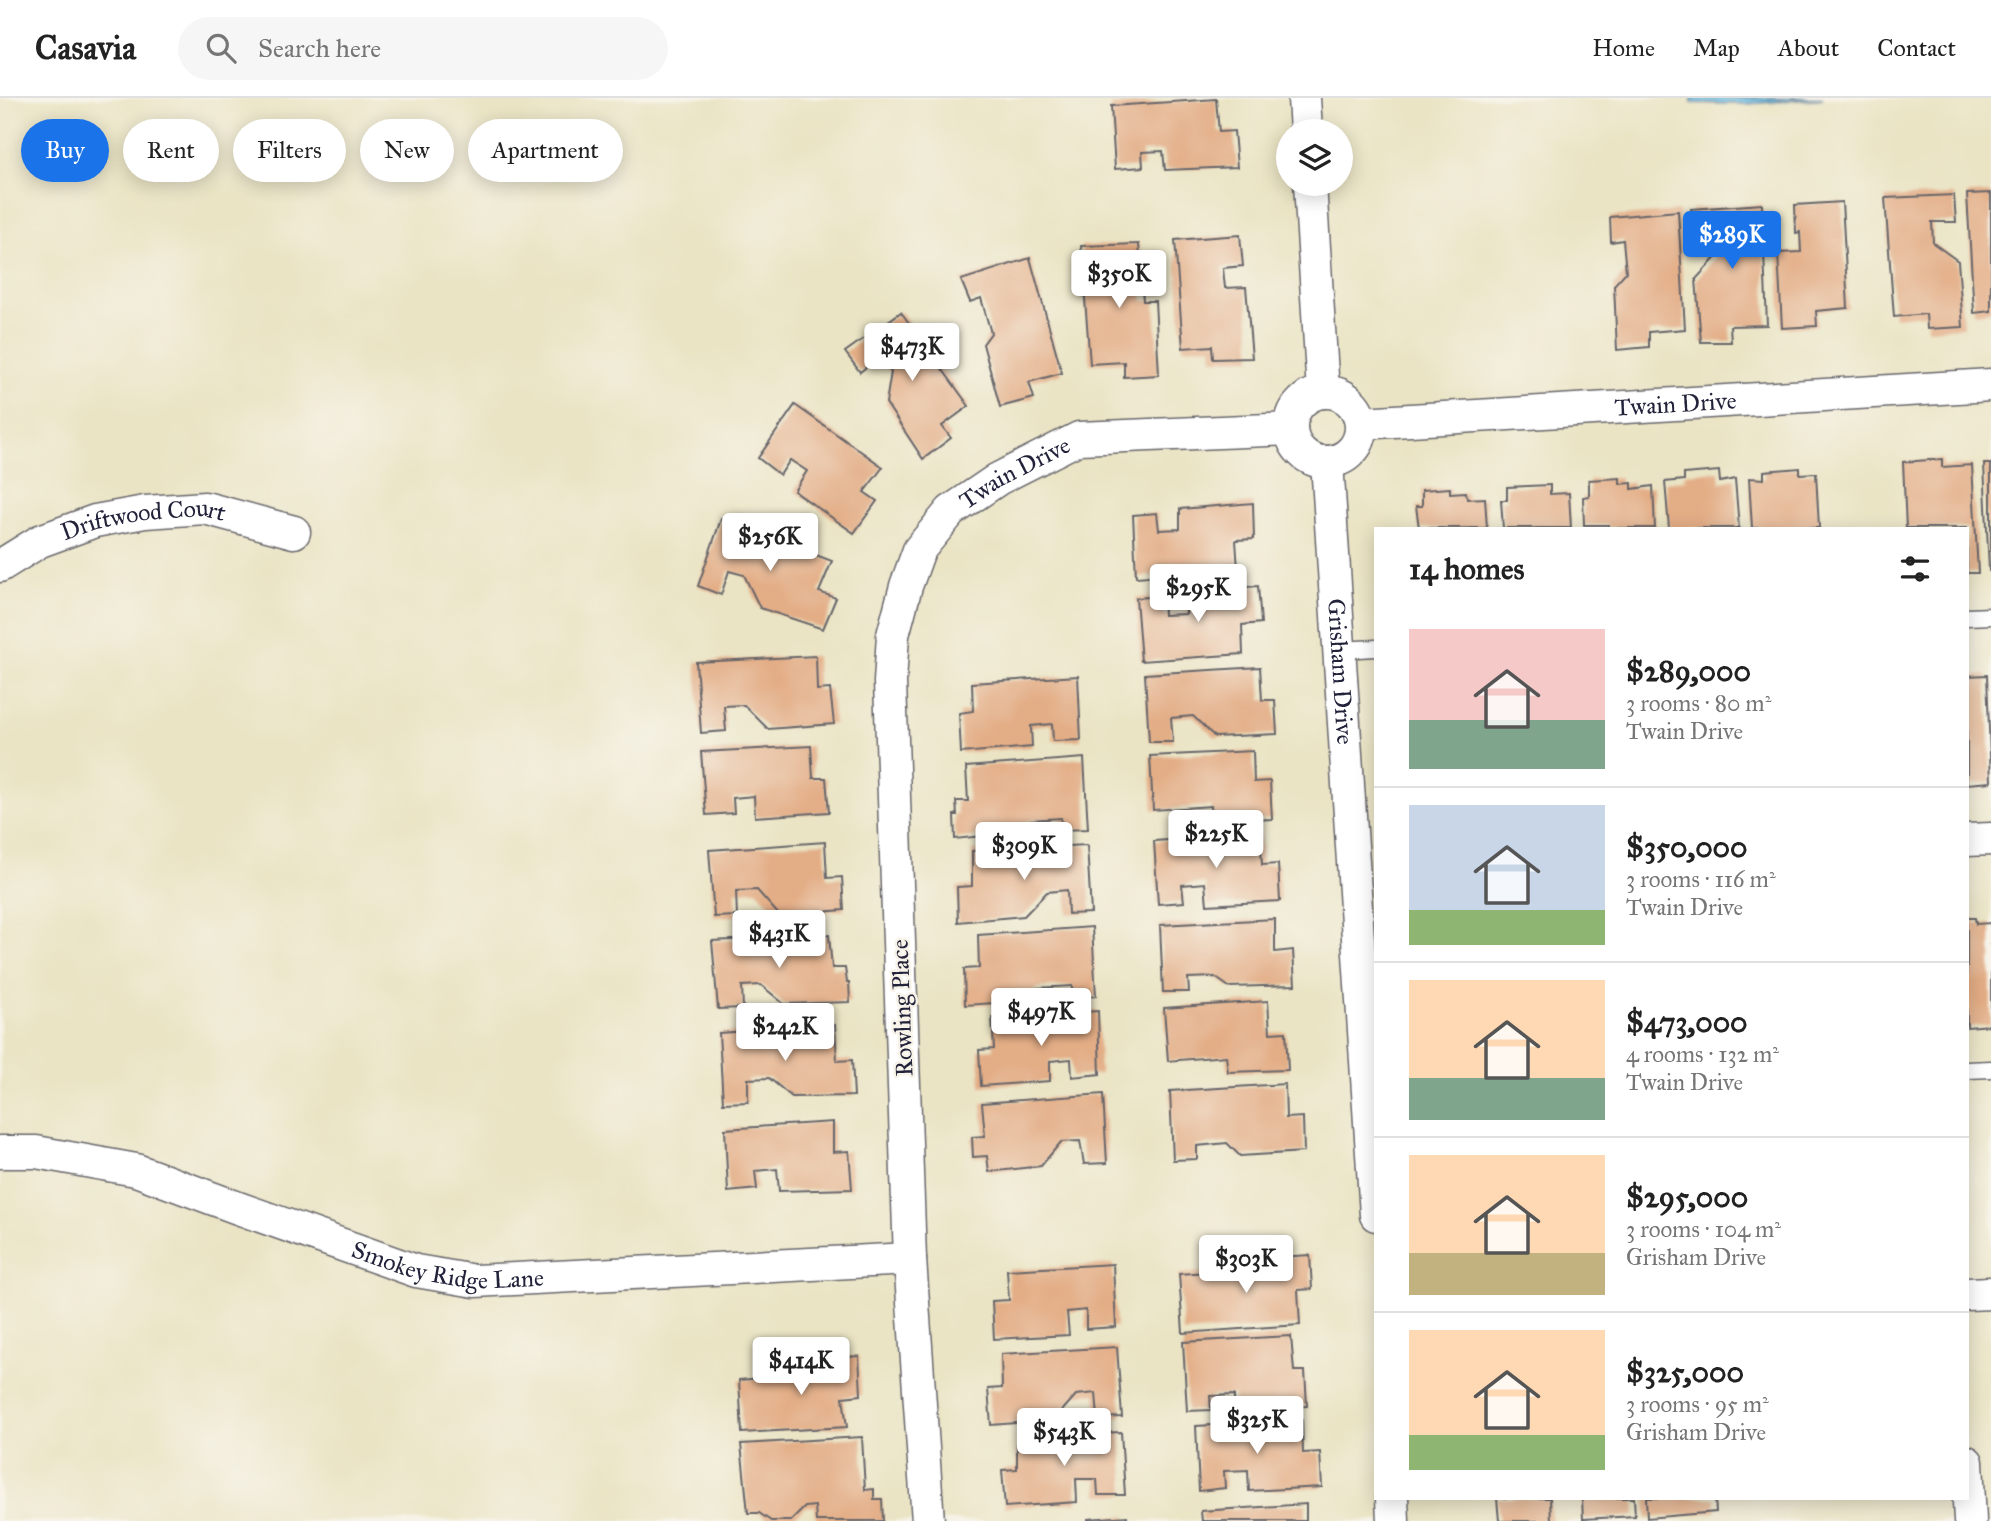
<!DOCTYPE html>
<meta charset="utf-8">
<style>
:root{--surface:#fff;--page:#f6f6f6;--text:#222;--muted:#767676;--line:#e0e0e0;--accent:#1a73e8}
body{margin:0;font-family:"IM FELL Great Primer",serif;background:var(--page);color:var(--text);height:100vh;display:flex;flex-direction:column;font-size:26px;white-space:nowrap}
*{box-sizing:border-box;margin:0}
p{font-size:23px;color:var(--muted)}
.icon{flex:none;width:38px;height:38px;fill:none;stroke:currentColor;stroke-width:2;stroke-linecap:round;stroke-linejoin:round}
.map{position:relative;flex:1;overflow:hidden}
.drawer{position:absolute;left:1374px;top:429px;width:595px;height:973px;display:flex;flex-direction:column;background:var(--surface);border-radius:0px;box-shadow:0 4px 18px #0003}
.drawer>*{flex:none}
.top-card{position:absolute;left:21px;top:21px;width:665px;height:63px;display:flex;gap:14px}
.buttons{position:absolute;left:1276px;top:21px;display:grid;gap:14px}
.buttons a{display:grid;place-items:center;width:77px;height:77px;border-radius:50%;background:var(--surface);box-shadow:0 4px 18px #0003;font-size:35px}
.price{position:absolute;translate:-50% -60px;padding:0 16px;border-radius:7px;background:#fff;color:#222;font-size:23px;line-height:46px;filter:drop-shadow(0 2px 4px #0008)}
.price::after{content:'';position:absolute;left:50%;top:42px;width:21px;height:16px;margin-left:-10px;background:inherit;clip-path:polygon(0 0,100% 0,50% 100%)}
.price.current{background:var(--accent);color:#fff}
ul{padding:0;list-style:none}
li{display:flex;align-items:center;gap:21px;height:175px;padding:0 35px}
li+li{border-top:2px solid var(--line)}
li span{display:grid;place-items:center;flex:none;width:196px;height:140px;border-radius:0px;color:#555}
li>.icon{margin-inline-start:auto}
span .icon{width:84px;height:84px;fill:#fffc;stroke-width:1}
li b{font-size:30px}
h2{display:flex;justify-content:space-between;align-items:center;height:84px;padding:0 35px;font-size:30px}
.tag{padding:0 24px;border-radius:32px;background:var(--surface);box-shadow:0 4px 18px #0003;font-size:24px;line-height:63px}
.tag.current{background:var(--accent);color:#fff}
header{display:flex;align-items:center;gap:42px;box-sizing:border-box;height:98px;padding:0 35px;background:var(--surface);border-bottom:2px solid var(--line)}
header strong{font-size:33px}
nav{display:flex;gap:38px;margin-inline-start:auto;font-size:24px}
.search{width:490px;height:63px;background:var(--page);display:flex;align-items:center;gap:18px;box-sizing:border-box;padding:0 24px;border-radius:38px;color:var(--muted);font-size:26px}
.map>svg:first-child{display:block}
</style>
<header>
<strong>Casavia</strong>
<div class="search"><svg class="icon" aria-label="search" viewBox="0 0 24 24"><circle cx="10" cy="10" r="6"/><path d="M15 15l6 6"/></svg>Search here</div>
<nav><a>Home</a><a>Map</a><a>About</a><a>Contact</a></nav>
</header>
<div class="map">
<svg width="1991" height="1423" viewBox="0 0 1991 1423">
<rect width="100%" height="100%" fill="#f7f3e8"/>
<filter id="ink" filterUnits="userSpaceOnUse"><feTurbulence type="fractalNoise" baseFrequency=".0143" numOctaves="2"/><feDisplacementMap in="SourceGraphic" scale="14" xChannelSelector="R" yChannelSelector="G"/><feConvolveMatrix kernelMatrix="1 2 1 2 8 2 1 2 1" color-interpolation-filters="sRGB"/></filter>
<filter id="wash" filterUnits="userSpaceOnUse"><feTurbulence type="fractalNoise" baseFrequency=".00686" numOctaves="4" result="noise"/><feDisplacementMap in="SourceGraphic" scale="28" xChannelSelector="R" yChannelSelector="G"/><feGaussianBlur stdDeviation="1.57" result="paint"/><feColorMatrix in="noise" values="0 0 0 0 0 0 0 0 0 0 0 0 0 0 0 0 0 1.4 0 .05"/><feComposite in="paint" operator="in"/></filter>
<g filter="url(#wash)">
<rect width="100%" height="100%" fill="#eae4c4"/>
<polygon fill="#6cc1e8" stroke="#477292" stroke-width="2" points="1692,0 1823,0 1744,6 1692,5"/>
<g id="blocks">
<g fill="#e3ad86">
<polygon points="1216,1 1219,34 1234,33 1237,69 1165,72 1163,53 1142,54 1143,69 1115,71 1111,8"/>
<polygon points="1991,95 1991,213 1974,215 1967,96"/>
<polygon points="1954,97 1956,124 1932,124 1933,145 1958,163 1963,229 1927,231 1926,216 1894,219 1885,100"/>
<polygon points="1842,104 1848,210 1816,213 1817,228 1782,230 1778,155 1801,154 1800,134 1796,135 1795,107"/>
<polygon points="1762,106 1767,227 1730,228 1731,244 1701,244 1696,181 1718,157 1718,136 1693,138 1691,111"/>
<polygon points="1678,113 1685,231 1649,234 1649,249 1617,252 1614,187 1626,174 1623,142 1611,144 1610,119"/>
<polygon points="1240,137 1243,168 1223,170 1225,190 1246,189 1252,260 1213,261 1212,248 1183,250 1175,142"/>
<polygon points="1139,146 1143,203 1155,203 1159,277 1124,279 1124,264 1090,266 1081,148"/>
<polygon points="1030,160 1062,275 1029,284 1034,300 1000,309 983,246 991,235 981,200 970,204 961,182"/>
<polygon points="901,214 969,308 942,328 951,340 923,361 886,305 891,274 878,260 860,274 845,254"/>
<polygon points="795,307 883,369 864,394 877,403 854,435 794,393 807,373 790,362 780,377 758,360"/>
<polygon points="1942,361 1942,369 1972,367 1978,475 1967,475 1967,430 1906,430 1903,364"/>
<polygon points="1984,366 1991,366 1991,473 1989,473"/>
<polygon points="1800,370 1800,376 1816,375 1819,430 1752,430 1749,380 1764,381 1764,373"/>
<polygon points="1719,373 1720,384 1735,381 1739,430 1669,430 1665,384 1684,382 1684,376"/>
<polygon points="1620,380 1620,386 1632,385 1632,391 1653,388 1655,430 1608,430 1608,427 1584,427 1583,399 1589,398 1589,382"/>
<polygon points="1550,387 1550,396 1569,395 1571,430 1503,430 1501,402 1507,402 1507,389"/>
<polygon points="1450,390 1450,395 1466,394 1467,401 1485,400 1487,430 1419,430 1416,408 1422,408 1422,392"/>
<polygon points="1253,405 1254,441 1236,442 1238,472 1136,479 1133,417 1157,415 1159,432 1180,431 1180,411"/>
<polygon points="721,421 832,463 819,494 836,500 823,531 760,510 744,477 729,473 721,497 698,488"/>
<polygon points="1258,488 1261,525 1242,527 1243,556 1141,563 1136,500 1163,498 1164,517 1186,516 1185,494"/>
<polygon points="816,558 817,592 830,591 834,626 768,631 744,607 724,608 726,633 701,635 696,564"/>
<polygon points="1260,569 1262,602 1275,602 1277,636 1215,639 1193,618 1171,620 1173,644 1149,644 1145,576"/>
<polygon points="1987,577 1991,684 1967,686 1967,578"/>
<polygon points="1078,578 1081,642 1053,643 1052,626 1031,628 1032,649 961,655 959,615 973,613 972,585"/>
<polygon points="811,648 813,680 826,680 829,714 755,719 754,698 733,700 734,715 706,717 701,654"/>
<polygon points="1253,653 1254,684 1270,683 1272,721 1212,724 1211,708 1153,712 1150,658"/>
<polygon points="1084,660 1088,731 1062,732 1061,720 1030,722 1020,734 955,741 954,717 957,717 956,703 968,703 966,669"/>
<polygon points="1260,736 1262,767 1278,766 1280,803 1207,807 1205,785 1182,787 1184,804 1158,806 1154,743"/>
<polygon points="825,744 827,780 842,779 844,812 779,817 757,792 736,793 737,818 714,819 709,752"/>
<polygon points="1087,747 1091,815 1068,816 1067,792 1047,794 1024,818 958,824 957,789 972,788 972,753"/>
<polygon points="1967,820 1975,820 1976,826 1991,825 1991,927 1967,929"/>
<polygon points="1275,821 1275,854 1293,852 1295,887 1229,889 1215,879 1188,880 1189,894 1163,894 1160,827"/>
<polygon points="1092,829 1096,898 1072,900 1072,888 1037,890 1027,903 965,907 964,871 979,870 978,837"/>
<polygon points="829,837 832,870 845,870 847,884 849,884 850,904 784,906 761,887 742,888 743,910 718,911 712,843"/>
<polygon points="1268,903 1270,935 1286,934 1288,972 1228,974 1226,958 1168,963 1164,910"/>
<polygon points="1098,913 1100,976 1072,979 1071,961 1050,963 1050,983 981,988 979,952 994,951 992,920"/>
<polygon points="835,927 837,963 852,962 854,998 792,999 769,980 748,981 748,1004 723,1005 719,935"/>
<polygon points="1285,986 1286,1020 1303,1019 1304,1054 1240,1058 1227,1045 1197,1048 1197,1061 1173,1062 1170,993"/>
<polygon points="1103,996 1107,1065 1084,1066 1080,1043 1061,1044 1041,1068 989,1074 987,1058 973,1059 972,1039 985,1038 982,1005"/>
<polygon points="833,1024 833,1054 849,1053 852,1091 779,1093 777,1071 755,1073 757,1091 728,1094 725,1031"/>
<polygon points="1310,1157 1312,1191 1298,1192 1300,1227 1183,1235 1179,1176 1236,1172 1247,1161"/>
<polygon points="1113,1166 1116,1229 1086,1231 1086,1212 1067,1214 1069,1237 994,1241 992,1203 1009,1202 1007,1172"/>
<polygon points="1291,1238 1294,1273 1305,1273 1307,1308 1234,1311 1234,1297 1210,1298 1211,1312 1187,1313 1183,1244"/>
<polygon points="1117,1249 1122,1319 1098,1320 1096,1295 1076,1297 1054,1322 991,1327 988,1291 1002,1290 1001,1256"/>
<polygon points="859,1258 861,1297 843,1299 847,1329 742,1335 739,1282 800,1277 799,1262"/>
<polygon points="1302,1322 1303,1355 1320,1354 1322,1389 1249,1393 1248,1372 1224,1373 1225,1390 1199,1393 1196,1328"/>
<polygon points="1121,1334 1125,1397 1098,1397 1097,1381 1076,1381 1077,1404 1005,1409 1002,1372 1017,1371 1017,1339"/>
<polygon points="862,1339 865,1392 874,1391 874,1401 882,1401 883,1423 816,1423 815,1408 805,1409 791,1423 771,1423 759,1415 748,1415 741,1346"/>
<polygon points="1497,1400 1550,1400 1551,1423 1499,1423"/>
<polygon points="1582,1400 1634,1400 1635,1418 1583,1421"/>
<polygon points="1646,1400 1715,1400 1716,1414 1647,1420"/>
<polygon points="1306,1406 1306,1423 1202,1423 1201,1413"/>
<polygon points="1127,1418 1127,1423 1088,1423 1088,1421"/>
</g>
</g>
</g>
<g filter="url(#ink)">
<use href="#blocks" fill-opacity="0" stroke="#68666b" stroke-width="2"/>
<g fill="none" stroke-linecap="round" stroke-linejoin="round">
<g stroke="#68666b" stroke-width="19">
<g id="lane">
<polyline points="1967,519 1991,518"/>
<polyline points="1340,552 1376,550"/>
<polyline points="1967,972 1991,971"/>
</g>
</g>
<g stroke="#68666b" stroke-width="35">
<g id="street">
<polyline points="1304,0 1306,33"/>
<polyline points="1310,86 1323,294"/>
<circle cx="1326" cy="329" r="35"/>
<path id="s1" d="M1361 325 1991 287"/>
<path id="s2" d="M1327 364 1376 1117"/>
<path id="s3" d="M0 468 40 443 95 423 145 414 205 410 294 434"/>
<polyline points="1967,742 1991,741"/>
<path id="s4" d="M0 1054H36L136 1072 238 1110 416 1173 475 1183 910 1161"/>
<polyline points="1967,1196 1991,1195"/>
<polyline points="1967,1364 1970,1423"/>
<polyline points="1392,1400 1393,1423"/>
<path id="s5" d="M928 1423 910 1161 890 584 893 537 906 488 919 452 951 413 998 381 1079 340 1291 331"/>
</g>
</g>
<use href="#lane" stroke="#fff" stroke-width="16"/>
<use href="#street" stroke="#fff" stroke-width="32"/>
</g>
</g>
<g text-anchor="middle" stroke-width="5" stroke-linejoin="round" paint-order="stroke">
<g font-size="24" fill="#22223b" stroke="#f7f3e8">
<text dy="8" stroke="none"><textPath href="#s1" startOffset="315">Twain Drive</textPath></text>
<text dy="8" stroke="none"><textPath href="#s5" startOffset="1101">Twain Drive</textPath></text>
<text dy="8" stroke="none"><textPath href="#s3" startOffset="154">Driftwood Court</textPath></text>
<text dy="8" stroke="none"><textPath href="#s2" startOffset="210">Grisham Drive</textPath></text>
<text transform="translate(902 910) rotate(-92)" y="8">Rowling Place</text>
<text dy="8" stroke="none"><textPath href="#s4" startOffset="466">Smokey Ridge Lane</textPath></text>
</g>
</g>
</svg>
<div class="buttons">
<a><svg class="icon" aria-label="layers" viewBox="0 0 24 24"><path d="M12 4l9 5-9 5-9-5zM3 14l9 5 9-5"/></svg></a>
</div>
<b class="price current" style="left:1732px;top:173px">$289K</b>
<b class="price" style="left:1119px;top:212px">$350K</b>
<b class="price" style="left:912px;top:285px">$473K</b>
<b class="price" style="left:770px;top:475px">$256K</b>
<b class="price" style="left:1198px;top:526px">$295K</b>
<b class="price" style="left:1216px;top:772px">$225K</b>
<b class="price" style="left:1024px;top:784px">$309K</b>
<b class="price" style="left:779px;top:872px">$431K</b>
<b class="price" style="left:1041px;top:950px">$497K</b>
<b class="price" style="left:785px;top:965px">$242K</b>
<b class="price" style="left:1246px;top:1197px">$303K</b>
<b class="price" style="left:801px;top:1299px">$414K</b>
<b class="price" style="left:1257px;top:1358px">$325K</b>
<b class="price" style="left:1064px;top:1370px">$543K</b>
<div class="top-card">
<a class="tag current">Buy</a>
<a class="tag">Rent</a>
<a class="tag">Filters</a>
<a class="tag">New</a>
<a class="tag">Apartment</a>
</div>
<section class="drawer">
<h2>14 homes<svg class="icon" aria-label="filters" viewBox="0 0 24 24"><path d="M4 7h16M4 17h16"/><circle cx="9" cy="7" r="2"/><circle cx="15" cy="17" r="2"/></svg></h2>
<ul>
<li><span style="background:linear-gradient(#f6c9c9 65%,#7fa58c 0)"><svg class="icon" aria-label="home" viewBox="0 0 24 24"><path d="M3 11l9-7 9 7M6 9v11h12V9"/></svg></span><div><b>$289,000</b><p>3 rooms · 80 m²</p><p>Twain Drive</p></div></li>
<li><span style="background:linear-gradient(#c9d6e8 75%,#8fb573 0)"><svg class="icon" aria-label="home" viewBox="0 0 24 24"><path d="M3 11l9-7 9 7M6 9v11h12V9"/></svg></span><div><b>$350,000</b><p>3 rooms · 116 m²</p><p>Twain Drive</p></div></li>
<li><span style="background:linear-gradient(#ffd9b3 70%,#7fa58c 0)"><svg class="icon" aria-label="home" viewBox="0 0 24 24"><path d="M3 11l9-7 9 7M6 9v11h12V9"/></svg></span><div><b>$473,000</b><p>4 rooms · 132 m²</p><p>Twain Drive</p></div></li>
<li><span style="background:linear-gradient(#ffd9b3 70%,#c2b280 0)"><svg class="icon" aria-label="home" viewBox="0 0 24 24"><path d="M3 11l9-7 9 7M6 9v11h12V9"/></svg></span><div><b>$295,000</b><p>3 rooms · 104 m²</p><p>Grisham Drive</p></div></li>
<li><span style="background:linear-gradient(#ffd9b3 75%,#8fb573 0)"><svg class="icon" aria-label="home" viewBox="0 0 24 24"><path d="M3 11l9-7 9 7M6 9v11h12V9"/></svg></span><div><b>$325,000</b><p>3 rooms · 95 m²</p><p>Grisham Drive</p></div></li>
</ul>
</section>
</div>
